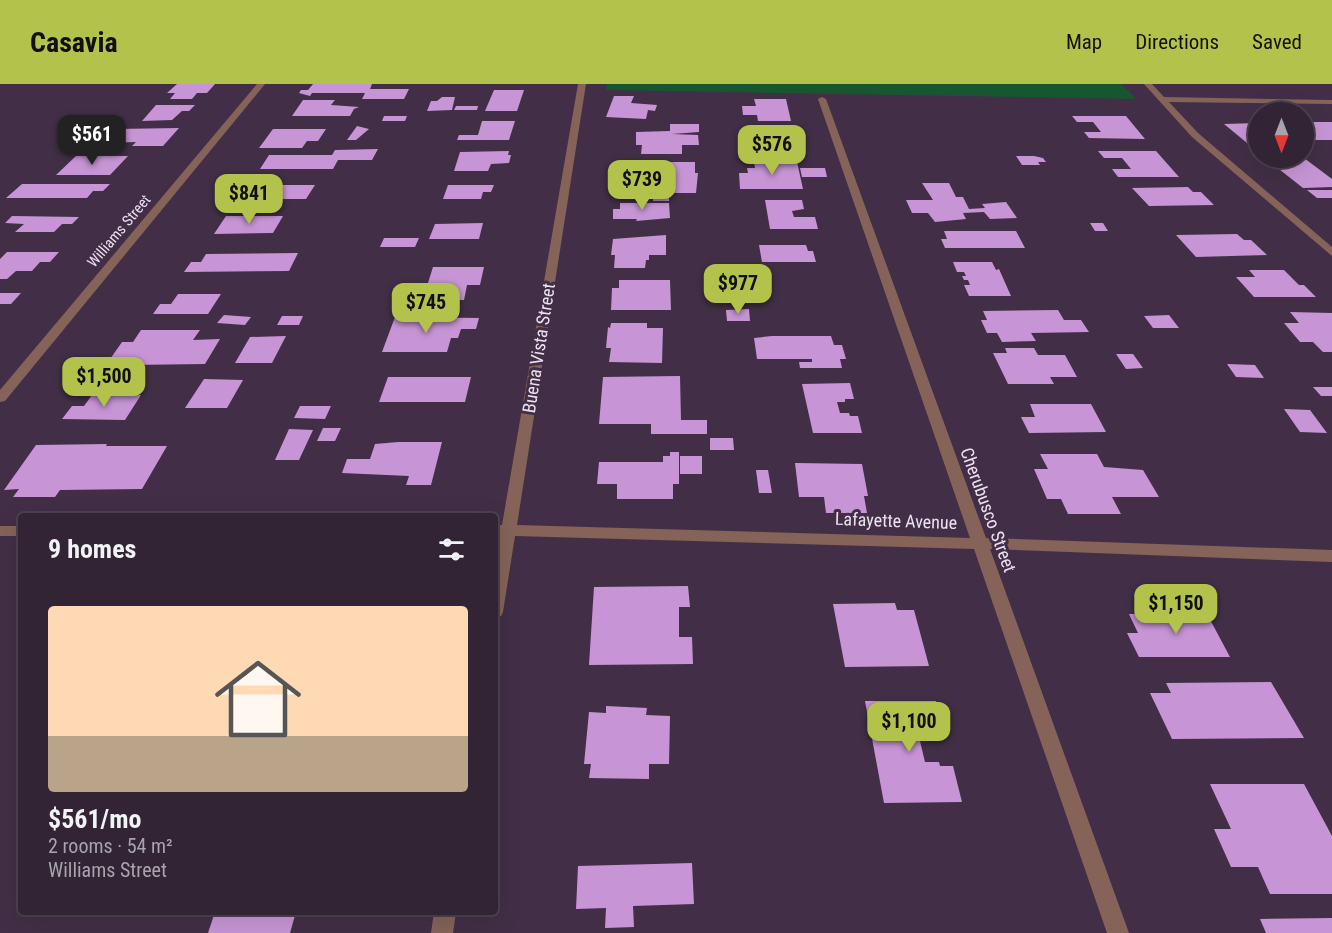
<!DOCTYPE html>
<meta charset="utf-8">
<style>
:root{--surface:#322335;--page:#3d2f41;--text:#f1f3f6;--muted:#a8a4ad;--line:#4d4050;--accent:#b3c24b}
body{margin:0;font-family:"Roboto Condensed",sans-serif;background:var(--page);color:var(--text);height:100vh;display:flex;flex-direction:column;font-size:22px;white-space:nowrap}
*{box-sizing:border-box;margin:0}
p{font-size:20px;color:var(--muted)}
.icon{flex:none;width:33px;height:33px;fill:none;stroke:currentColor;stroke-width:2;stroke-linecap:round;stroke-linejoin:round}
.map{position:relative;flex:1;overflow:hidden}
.details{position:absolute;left:18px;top:429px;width:480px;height:402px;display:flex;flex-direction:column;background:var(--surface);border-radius:6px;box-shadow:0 6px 24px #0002,0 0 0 2px var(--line)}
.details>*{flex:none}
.needle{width:39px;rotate:180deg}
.controls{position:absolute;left:1248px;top:18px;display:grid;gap:12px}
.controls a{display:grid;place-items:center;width:66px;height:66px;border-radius:50%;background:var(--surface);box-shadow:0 6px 24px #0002,0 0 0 2px var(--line);font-size:30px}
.price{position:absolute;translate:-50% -51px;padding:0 14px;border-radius:12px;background:var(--accent);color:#111;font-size:20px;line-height:39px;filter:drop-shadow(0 2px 3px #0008)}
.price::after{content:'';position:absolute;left:50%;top:36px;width:18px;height:14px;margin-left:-9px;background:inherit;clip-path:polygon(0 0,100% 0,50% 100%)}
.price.selected{background:#222;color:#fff}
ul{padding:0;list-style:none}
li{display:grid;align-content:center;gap:12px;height:318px;padding:0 30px}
li span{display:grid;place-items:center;height:186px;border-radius:6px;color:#555}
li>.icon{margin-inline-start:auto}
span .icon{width:108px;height:108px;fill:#fffc;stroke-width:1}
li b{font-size:26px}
h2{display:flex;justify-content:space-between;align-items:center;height:72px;padding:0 30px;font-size:26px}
header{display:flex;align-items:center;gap:36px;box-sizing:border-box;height:84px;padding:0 30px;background:var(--accent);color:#111}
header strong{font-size:28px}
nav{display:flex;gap:33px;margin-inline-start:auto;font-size:21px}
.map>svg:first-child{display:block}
</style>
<header>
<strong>Casavia</strong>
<nav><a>Map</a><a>Directions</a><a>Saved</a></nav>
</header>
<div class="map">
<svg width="1332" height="849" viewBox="0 0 1332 849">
<rect width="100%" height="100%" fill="#422f47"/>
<polygon fill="#17562e" points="607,0 1121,0 1136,15 606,6"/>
<g fill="#c795d5">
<polygon points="177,0 215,0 207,9 197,9 192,15 170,15 175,9 167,9"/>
<polygon points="313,0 372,0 370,5 409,5 404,15 362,15 365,9 312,9 310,12 299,9 301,6 308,6"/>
<polygon points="494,6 524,6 517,27 485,27"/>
<polygon points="614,12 634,12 631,19 657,21 655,27 648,26 646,35 606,33"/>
<polygon points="455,13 452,26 427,27 431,17 437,17 442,13"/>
<polygon points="754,15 786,15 791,37 758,37 757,31 743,31 742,22 756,22"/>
<polygon points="303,16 335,16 331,21 359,23 354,25 350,32 292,32"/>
<polygon points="156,21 195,21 189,27 182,27 172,36 142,37"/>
<polygon points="456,22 478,22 477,26 454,26"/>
<polygon points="384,32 407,32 405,37 382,37"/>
<polygon points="1072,32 1126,32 1145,55 1089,54 1084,48 1101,48 1093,38 1077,38"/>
<polygon points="482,37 515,37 509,56 457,56 459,51 478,51"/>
<rect x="1304" y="38" width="28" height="18"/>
<polygon points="1258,39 1258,68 1224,40"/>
<polygon points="670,40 699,40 699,48 672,50 698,51 699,61 682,61 682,70 641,70 642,61 636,61 636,48 670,47"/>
<polygon points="357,42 369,45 356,56 347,56"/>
<polygon points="785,42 786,50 793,50 796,63 789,63 791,70 755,70 750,43"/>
<polygon points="179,44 163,62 132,62 136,58 102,59 115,45"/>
<polygon points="273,45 326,45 318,57 307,57 302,64 259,64"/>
<polygon points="378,65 372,76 338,76 333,85 260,85 269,71 332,71 335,66"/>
<polygon points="509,67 508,71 511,71 509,79 491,80 488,87 454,87 460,68"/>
<polygon points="1098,67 1156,67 1179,93 1118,93 1112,85 1131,85 1122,74 1104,74"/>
<polygon points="76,72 128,72 110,91 56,91"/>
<polygon points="1016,72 1034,72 1043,74 1046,78 1038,78 1040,81 1022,81"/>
<polygon points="1265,74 1304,74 1332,95 1332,103 1303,104"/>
<polygon points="667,78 695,78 695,89 698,89 696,109 664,109 664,101 655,101 655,93 666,94"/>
<polygon points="754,78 797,78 803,105 740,105 739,89 748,89 747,84 755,84"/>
<polygon points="800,84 825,84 827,93 802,93"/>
<polygon points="922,99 949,99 956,113 963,113 969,125 985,124 982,120 1006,118 1017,134 990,135 984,128 963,129 966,135 935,138 928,129 912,129 906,116 933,116"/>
<polygon points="22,100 110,100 103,107 93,107 87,114 6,114"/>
<polygon points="257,101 315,101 306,115 247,115"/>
<polygon points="448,101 494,101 491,108 483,108 481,115 443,115"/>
<polygon points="1188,103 1193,108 1201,108 1214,121 1149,122 1132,104"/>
<polygon points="1307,106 1332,106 1332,114 1317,114"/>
<rect x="653" y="112" width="16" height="5"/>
<polygon points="765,116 802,116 804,125 792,127 794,133 815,133 818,145 770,145"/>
<polygon points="620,119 669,119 670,134 636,137 637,135 613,135 613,125 620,125"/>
<polygon points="12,132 79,133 72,140 62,140 54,148 15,148 24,140 5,139"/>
<polygon points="226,132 283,132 273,149 214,150"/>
<polygon points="483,139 479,155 429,155 435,140"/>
<polygon points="1090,139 1103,139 1108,147 1095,147"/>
<polygon points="944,147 1016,147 1025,164 945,164 941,155 947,155"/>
<polygon points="1237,150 1244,156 1251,156 1267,171 1196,173 1176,151"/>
<polygon points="666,151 666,171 649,171 649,176 646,176 645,184 614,184 615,171 611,171 613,155"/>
<polygon points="384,154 419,154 415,163 380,163"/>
<polygon points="759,161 806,161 808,167 813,167 816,178 762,178"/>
<polygon points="7,168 59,168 50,178 40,178 32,187 16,187 7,195 0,195 0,175"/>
<polygon points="298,169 289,187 184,188 191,178 201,178 206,170"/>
<polygon points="953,178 992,178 996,186 999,185 1011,212 969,212 964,201 970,201 968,196 964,196 962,192 966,192 964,188 957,188"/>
<polygon points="433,183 484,183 480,201 467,201 464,216 428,216 433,202 427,202"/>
<polygon points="1249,186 1284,186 1299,201 1304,201 1316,213 1254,213 1236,193 1255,193"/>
<polygon points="619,196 670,196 671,226 611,226 612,204 619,204"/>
<polygon points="0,209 21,209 11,220 0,220"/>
<polygon points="178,210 221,210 208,230 153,230 160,220 171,220"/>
<polygon points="749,225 750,237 727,237 726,226"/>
<polygon points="1058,226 1064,236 1081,236 1089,248 1031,249 1036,257 1002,258 997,249 987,249 981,236 987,236 983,227"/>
<polygon points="1290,228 1332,229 1332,268 1323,268 1313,258 1300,258 1284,239 1299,239"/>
<polygon points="224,231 251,233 245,241 217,239"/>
<polygon points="1169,231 1179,244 1153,244 1144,232"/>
<polygon points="282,232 303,232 299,241 277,241"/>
<polygon points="395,233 479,234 476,245 461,245 458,254 451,254 447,268 382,268"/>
<polygon points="611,239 647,239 647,244 663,244 662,279 609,278 611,264 606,264 608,243 610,244"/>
<polygon points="141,246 200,246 193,256 220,255 205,280 128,281 130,278 108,278 122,258 133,258"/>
<polygon points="286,252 272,279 235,279 250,253"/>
<polygon points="772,252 831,252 834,261 842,261 846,275 840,275 842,284 800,284 799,278 812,278 812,275 757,275 754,254"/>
<polygon points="1005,264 1034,264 1038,271 1065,271 1077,293 1050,293 1054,300 1008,300 993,269 1007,269"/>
<polygon points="1116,270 1133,270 1143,284 1126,285"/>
<polygon points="1227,280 1255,281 1264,294 1236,293"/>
<polygon points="680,292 681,336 707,336 707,350 651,350 651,340 599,340 603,293"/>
<polygon points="388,293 471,293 465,318 379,318"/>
<polygon points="204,295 243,296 227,324 185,324"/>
<polygon points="850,299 854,315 845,315 845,318 837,318 840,329 849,329 850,332 858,332 862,349 813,349 802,300"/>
<polygon points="1313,303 1332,303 1332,312 1321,312"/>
<polygon points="92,311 141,311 125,336 62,335 72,322 84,322"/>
<polygon points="1030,320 1091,320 1106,348 1029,349 1021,333 1035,333"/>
<polygon points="300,322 331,322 325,335 294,334"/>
<polygon points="1284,325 1310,326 1327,349 1300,348"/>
<polygon points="323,344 341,344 335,357 317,357"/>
<polygon points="289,345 313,346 299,376 275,376"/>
<polygon points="710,354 733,354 734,366 710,366"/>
<polygon points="398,358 442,358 431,401 406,401 409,392 342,389 347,375 370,375 375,360"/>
<polygon points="36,361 107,360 106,362 167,362 142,405 60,406 55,413 13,413 19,405 4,406"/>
<polygon points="670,368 679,368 679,400 673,400 673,415 617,415 617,400 597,400 599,378 663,378 663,372 670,372"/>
<polygon points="1040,370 1097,370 1104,383 1143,386 1159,413 1112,413 1121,430 1068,430 1061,415 1047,415 1034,385 1048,385"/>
<rect x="680" y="372" width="22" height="18"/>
<polygon points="795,379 862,380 868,412 864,412 867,429 826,429 824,413 799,413"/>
<polygon points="756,386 768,386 772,409 759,409"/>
<polygon points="688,502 690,523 679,523 679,553 692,553 693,580 589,581 594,503"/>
<polygon points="895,519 897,526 914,526 929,582 845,583 833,520"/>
<polygon points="1138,528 1206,528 1230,573 1139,573 1127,549 1138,549 1129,530 1139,530"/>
<polygon points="1271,598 1304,654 1172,655 1150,609 1171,609 1166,599"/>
<polygon points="865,617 936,617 944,647 931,647 933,653 919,653 925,678 939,678 940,682 953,682 962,718 884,719"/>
<polygon points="606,622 647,624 646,631 670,632 669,680 649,680 649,695 589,694 591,680 584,680 589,628 606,629"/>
<polygon points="1210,700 1304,700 1332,752 1332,810 1270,810 1258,783 1231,783 1214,745 1231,745"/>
<polygon points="692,779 694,820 633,822 634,843 605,844 606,824 576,825 578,782"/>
<polygon points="215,828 296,828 290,849 208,849"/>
<polygon points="1332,834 1332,849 1266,849 1260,835"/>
</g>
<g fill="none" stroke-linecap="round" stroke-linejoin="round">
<g fill="#856358" fill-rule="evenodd">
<polygon points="257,0 265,0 5,317 0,318 0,306"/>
<polygon points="578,0 586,0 517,441 970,454 818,15 822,13 826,15 986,454 1332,466 1332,478 990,465 1129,849 1107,849 974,465 515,452 503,528 501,532 495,534 495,480 500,451 495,451 495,441 502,441"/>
<polygon points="1144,0 1152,0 1164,13 1332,16 1332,20 1169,18 1198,49 1332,163 1332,172 1192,53"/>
<rect x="0" y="442" width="21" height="10"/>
<polygon points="434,828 456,828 453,849 431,849"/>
</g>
</g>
<g text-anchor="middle" stroke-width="6" stroke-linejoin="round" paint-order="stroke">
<g font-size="15" fill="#ede1f0" stroke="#422f47">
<text transform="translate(119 147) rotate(-50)" y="5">Williams Street</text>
</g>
<g font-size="18" fill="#ede1f0" stroke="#422f47">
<text transform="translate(539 264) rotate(-81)" y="6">Buena Vista Street</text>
<text transform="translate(988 426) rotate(70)" y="6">Cherubusco Street</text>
<text transform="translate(896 437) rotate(2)" y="6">Lafayette Avenue</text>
</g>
</g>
</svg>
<div class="controls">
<a><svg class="needle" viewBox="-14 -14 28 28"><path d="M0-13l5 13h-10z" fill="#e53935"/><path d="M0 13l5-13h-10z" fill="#a8a4ad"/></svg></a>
</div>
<b class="price selected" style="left:92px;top:82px">$561</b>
<b class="price" style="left:772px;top:92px">$576</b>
<b class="price" style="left:642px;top:127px">$739</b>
<b class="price" style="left:249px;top:141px">$841</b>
<b class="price" style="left:738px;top:231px">$977</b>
<b class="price" style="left:426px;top:250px">$745</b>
<b class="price" style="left:104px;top:324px">$1,500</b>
<b class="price" style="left:1176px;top:551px">$1,150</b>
<b class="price" style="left:909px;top:669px">$1,100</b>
<section class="details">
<h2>9 homes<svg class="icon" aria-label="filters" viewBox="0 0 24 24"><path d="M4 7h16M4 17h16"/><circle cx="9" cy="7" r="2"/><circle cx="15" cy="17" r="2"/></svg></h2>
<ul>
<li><span style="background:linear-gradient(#ffd9b3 70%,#b9a48a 0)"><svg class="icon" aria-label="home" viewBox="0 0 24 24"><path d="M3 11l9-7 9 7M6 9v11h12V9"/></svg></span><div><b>$561/mo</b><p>2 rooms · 54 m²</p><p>Williams Street</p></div></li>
</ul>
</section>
</div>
